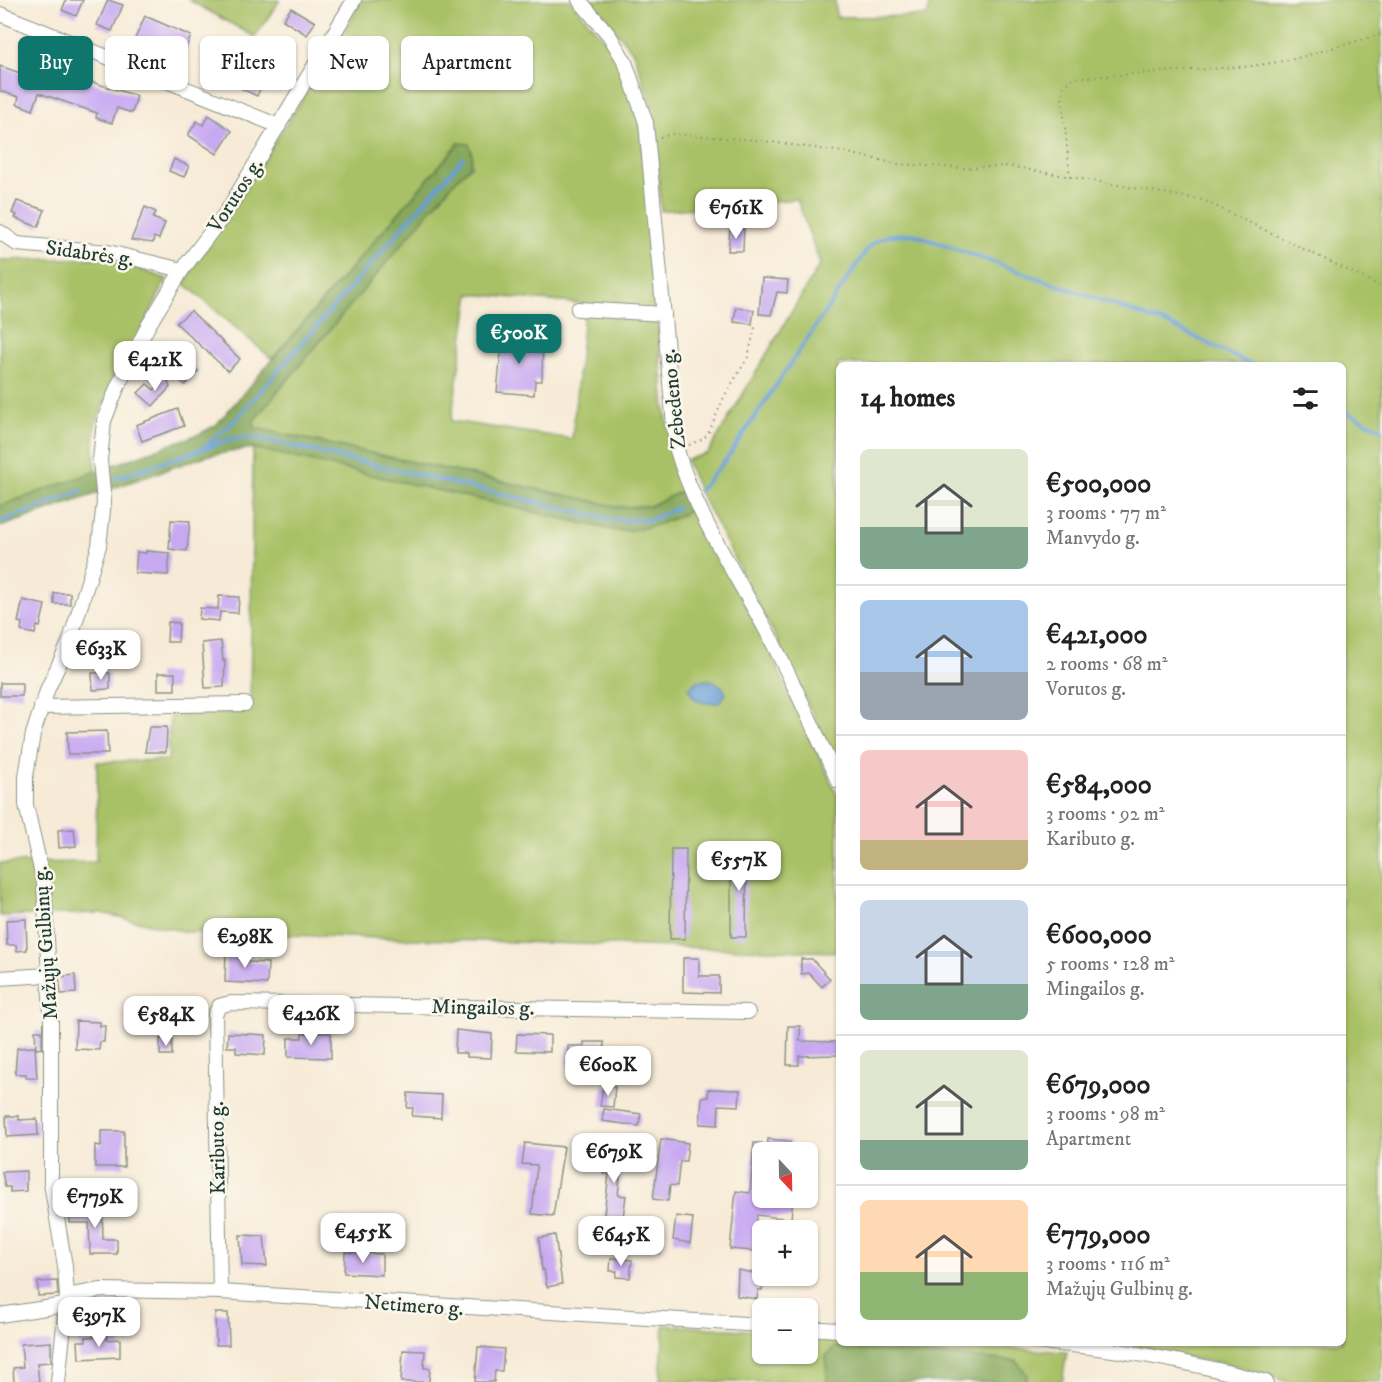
<!DOCTYPE html>
<meta charset="utf-8">
<style>
:root{--surface:#fff;--page:#f6f6f6;--text:#222;--muted:#767676;--line:#e0e0e0;--accent:#0f766e}
body{margin:0;font-family:"IM FELL DW Pica",serif;background:var(--page);color:var(--text);height:100vh;display:flex;flex-direction:column;font-size:22px;white-space:nowrap}
*{box-sizing:border-box;margin:0}
p{font-size:20px;color:var(--muted)}
.icon{flex:none;width:33px;height:33px;fill:none;stroke:currentColor;stroke-width:2;stroke-linecap:round;stroke-linejoin:round}
.map{position:relative;flex:1;overflow:hidden}
.sheet{position:absolute;left:836px;top:362px;width:510px;height:984px;display:flex;flex-direction:column;background:var(--surface);border-radius:9px;box-shadow:0 2px 4px #0004}
.sheet>*{flex:none}
.hud{position:absolute;left:18px;top:36px;width:570px;height:54px;display:flex;gap:12px}
.needle{width:39px;rotate:158deg}
.fabs{position:absolute;left:752px;top:1142px;display:grid;gap:12px}
.fabs a{display:grid;place-items:center;width:66px;height:66px;border-radius:9px;background:var(--surface);box-shadow:0 2px 4px #0004;font-size:30px}
.price{position:absolute;translate:-50% -51px;padding:0 14px;border-radius:12px;background:#fff;color:#222;font-size:20px;line-height:39px;filter:drop-shadow(0 2px 3px #0008)}
.price::after{content:'';position:absolute;left:50%;top:36px;width:18px;height:14px;margin-left:-9px;background:inherit;clip-path:polygon(0 0,100% 0,50% 100%)}
.price.selected{background:var(--accent);color:#fff}
ul{padding:0;list-style:none}
li{display:flex;align-items:center;gap:18px;height:150px;padding:0 24px}
li+li{border-top:2px solid var(--line)}
li span{display:grid;place-items:center;flex:none;width:168px;height:120px;border-radius:9px;color:#555}
li>.icon{margin-inline-start:auto}
span .icon{width:72px;height:72px;fill:#fffc;stroke-width:1}
li b{font-size:26px}
h2{display:flex;justify-content:space-between;align-items:center;height:72px;padding:0 24px;font-size:26px}
.tag{padding:0 21px;border-radius:9px;background:var(--surface);box-shadow:0 2px 4px #0004;font-size:21px;line-height:54px}
.tag.selected{background:var(--accent);color:#fff}
.map>svg:first-child{display:block}
</style>
<div class="map">
<svg width="1382" height="1382" viewBox="0 0 1382 1382">
<rect width="100%" height="100%" fill="#fbf7ec"/>
<filter id="ink" filterUnits="userSpaceOnUse"><feTurbulence type="fractalNoise" baseFrequency=".0167" numOctaves="2"/><feDisplacementMap in="SourceGraphic" scale="12" xChannelSelector="R" yChannelSelector="G"/><feConvolveMatrix kernelMatrix="1 2 1 2 8 2 1 2 1" color-interpolation-filters="sRGB"/></filter>
<filter id="wash" filterUnits="userSpaceOnUse"><feTurbulence type="fractalNoise" baseFrequency=".008" numOctaves="4" result="noise"/><feDisplacementMap in="SourceGraphic" scale="24" xChannelSelector="R" yChannelSelector="G"/><feGaussianBlur stdDeviation="1.35" result="paint"/><feColorMatrix in="noise" values="0 0 0 0 0 0 0 0 0 0 0 0 0 0 0 0 0 1.4 0 .05"/><feComposite in="paint" operator="in"/></filter>
<g filter="url(#wash)">
<rect width="100%" height="100%" fill="#f7ebd7"/>
<g fill="#a9c166" stroke="#647f4d" stroke-width="1.5" fill-rule="evenodd">
<polygon points="189,0 280,0 255,37"/>
<path d="M362 0H570L611 48 625 73 641 126 665 410 673 453 684 490 650 506 620 507 255 428 253 421 455 181 472 165 459 143 272 359 184 283 329 58ZM470 294 585 304 572 439 451 421Z"/>
<polygon points="591,0 835,0 836,17 928,16 929,0 1382,0 1382,1382 1288,1382 1233,1365 1175,1356 1124,1343 1342,1342 1342,364 838,364 838,769 787,659 699,491 686,460 708,453 820,264 797,199 661,211 654,112 633,52"/>
<polygon points="107,258 167,279 104,403 95,426 94,452 96,472 0,506 0,260"/>
<path d="M253 448 617 531C646 530 667 523 693 509L760 631 838 797V952L186 932 101 913 0 916V863L96 862 97 762 168 760 170 713 250 712Z"/>
<polygon points="664,1325 762,1331 762,1353 807,1353 807,1334 838,1336 838,1342 935,1343 1067,1352 1062,1382 1026,1382 1027,1374 826,1356 827,1382 660,1382"/>
</g>
<g fill="#86a75b" stroke="#527248" stroke-width="1.5">
<path d="M459 143 469 144C477 162 468 169 455 181L253 421 255 428 620 507 650 506 684 490 693 509C667 523 646 530 617 531L253 448 206 456 0 527V506L199 434 216 425Z"/>
<polygon points="835,1347 1017,1361 1027,1375 1026,1382 827,1382 826,1356"/>
</g>
<path fill="#669fd5" stroke="#426e84" stroke-width="1.5" d="M710 680 722 686 726 694 719 703C704 704 694 704 689 688L697 681Z"/>
<g fill="none" stroke-linecap="round" stroke-linejoin="round">
<g stroke="#669fd5" stroke-width="4">
<polyline points="1342,410 1382,429"/>
<polyline points="206,446 236,419 463,158"/>
<polyline points="116,478 235,438 257,438 614,520 650,520 677,508"/>
<path d="M699 491 728 457 868 248C881 234 895 234 913 234L1170 325 1250 364"/>
<polyline points="0,522 82,491"/>
</g>
</g>
<g id="blocks">
<g fill="#c7a8f2">
<polygon points="66,0 83,0 76,16 62,10"/>
<polygon points="108,0 123,5 112,31 97,25"/>
<polygon points="291,8 315,22 307,35 283,20"/>
<polygon points="145,16 191,36 180,62 134,41"/>
<polygon points="215,46 230,52 218,78 204,72"/>
<polygon points="254,64 268,70 257,96 242,89"/>
<polygon points="0,66 32,77 35,68 61,77 62,73 137,96 132,113 117,108 112,123 96,118 97,113 39,93 33,110 17,104 19,97 0,91"/>
<polygon points="209,115 232,131 217,154 188,135 197,121 203,125"/>
<polygon points="174,159 189,166 184,177 169,171"/>
<polygon points="17,201 45,210 38,227 15,218 17,215 12,213"/>
<polygon points="145,207 156,212 153,218 165,223 159,239 154,237 153,243 131,240"/>
<polygon points="730,228 744,229 743,251 728,251"/>
<polygon points="762,278 788,280 787,293 777,292 771,315 759,314"/>
<polygon points="736,307 754,310 752,324 734,322"/>
<polygon points="191,311 240,359 228,371 176,323"/>
<polygon points="496,336 543,340 542,381 535,381 534,395 497,392 501,352 494,351"/>
<polygon points="175,352 198,371 185,385 163,365"/>
<polygon points="166,376 170,387 153,406 138,393 147,384 154,390"/>
<polygon points="178,409 184,426 142,441 136,425"/>
<polygon points="171,520 190,521 187,551 169,549"/>
<polygon points="146,551 170,553 168,575 135,573 137,552 146,553"/>
<rect x="54" y="593" width="16" height="11"/>
<polygon points="219,596 239,597 238,613 220,612 219,621 199,619 200,608 218,609"/>
<polygon points="23,600 45,605 40,627 37,626 35,634 21,631 22,623 18,622"/>
<polygon points="168,622 179,623 178,642 167,642"/>
<polygon points="221,641 223,661 225,660 224,687 205,688 202,643"/>
<polygon points="92,673 110,673 110,689 93,690"/>
<rect x="158" y="673" width="17" height="17"/>
<rect x="0" y="683" width="22" height="13"/>
<polygon points="149,727 167,727 166,752 145,752"/>
<polygon points="107,731 108,754 68,754 67,732"/>
<polygon points="74,829 76,846 59,848 58,830"/>
<polygon points="731,847 747,847 746,937 731,937"/>
<polygon points="671,849 686,849 685,939 670,939"/>
<polygon points="26,919 27,950 17,951 16,945 7,945 6,920"/>
<polygon points="226,951 248,952 248,962 268,963 267,984 225,982"/>
<polygon points="683,958 699,958 699,976 719,976 719,993 683,992"/>
<polygon points="801,959 812,959 830,979 822,987 809,973 801,974"/>
<polygon points="75,975 76,993 61,994 59,977"/>
<polygon points="76,1021 100,1022 100,1026 105,1026 104,1042 100,1042 99,1050 75,1049"/>
<polygon points="788,1026 800,1026 800,1041 838,1042 838,1055 799,1056 799,1065 787,1065"/>
<polygon points="456,1030 492,1034 491,1058 467,1057 467,1053 455,1053"/>
<polygon points="35,1031 42,1031 42,1048 36,1049"/>
<polygon points="228,1033 266,1035 265,1055 236,1053 236,1047 227,1047"/>
<polygon points="302,1033 331,1033 331,1058 288,1057 288,1038 302,1038"/>
<polygon points="517,1034 550,1035 550,1052 516,1051"/>
<rect x="160" y="1039" width="12" height="16"/>
<polygon points="584,1042 604,1042 604,1069 568,1066 568,1046 584,1046"/>
<polygon points="35,1047 37,1078 26,1078 26,1074 15,1074 17,1048"/>
<polygon points="603,1086 615,1087 613,1107 600,1106"/>
<polygon points="708,1089 740,1090 739,1106 719,1105 718,1125 700,1124 702,1097 708,1097"/>
<polygon points="408,1093 442,1095 441,1118 412,1116 413,1108 407,1108"/>
<polygon points="604,1109 641,1114 639,1126 602,1121"/>
<polygon points="6,1116 19,1116 19,1120 37,1119 38,1135 7,1137"/>
<polygon points="101,1131 124,1131 124,1167 95,1167 95,1145 101,1146"/>
<polygon points="661,1139 688,1143 686,1161 680,1161 677,1186 670,1185 668,1201 653,1199"/>
<polygon points="768,1139 790,1141 789,1152 767,1152"/>
<polygon points="525,1143 564,1147 553,1216 532,1214 537,1165 522,1164"/>
<polygon points="606,1143 624,1145 618,1195 626,1196 622,1224 603,1222 609,1174 603,1174"/>
<polygon points="754,1143 762,1143 762,1197 793,1197 791,1219 757,1215 753,1251 730,1249 736,1191 750,1193"/>
<polygon points="26,1171 26,1191 10,1192 10,1187 5,1187 2,1172"/>
<polygon points="81,1204 102,1204 103,1239 117,1239 117,1254 90,1254 89,1223 70,1223 69,1211 81,1211"/>
<polygon points="676,1216 693,1218 690,1243 673,1240"/>
<polygon points="646,1231 662,1233 661,1249 644,1247"/>
<polygon points="240,1235 264,1236 267,1266 242,1265"/>
<polygon points="555,1235 562,1284 547,1287 544,1269 542,1270 539,1238"/>
<polygon points="345,1252 382,1254 382,1275 344,1273"/>
<polygon points="611,1258 632,1260 630,1278 616,1277 617,1271 610,1271"/>
<polygon points="738,1270 764,1275 762,1290 758,1290 757,1299 737,1296"/>
<polygon points="57,1281 58,1295 38,1296 38,1282"/>
<polygon points="215,1313 228,1313 229,1345 216,1345"/>
<polygon points="107,1336 107,1340 120,1339 120,1357 79,1359 78,1341 86,1341 86,1337"/>
<polygon points="51,1342 51,1362 37,1363 39,1382 14,1382 13,1368 23,1367 21,1344"/>
<polygon points="478,1347 504,1349 502,1371 495,1371 494,1382 475,1382"/>
<polygon points="403,1350 425,1351 424,1368 430,1368 429,1382 401,1382"/>
</g>
</g>
</g>
<g filter="url(#ink)">
<use href="#blocks" fill-opacity="0" stroke="#8b9486" stroke-width="1.5"/>
<g fill="none" stroke-linecap="round" stroke-linejoin="round">
<g stroke="#8b9486" stroke-width="16">
<g id="minor">
<path d="M579 0 609 35 625 62 646 123 676 447C694 511 733 570 765 628 792 678 814 730 838 781"/>
<polyline points="0,14 279,126"/>
<polyline points="0,232 17,244 108,252 182,270"/>
<polyline points="578,309 664,314"/>
<polyline points="41,707 245,704"/>
<polyline points="0,978 48,975"/>
<polyline points="220,1292 215,1015 219,1006 230,1003 748,1012"/>
<polyline points="67,1296 101,1290 220,1292 762,1325"/>
<polyline points="0,1315 65,1305"/>
<polyline points="807,1328 838,1330"/>
<path d="M1036 1342C1114 1347 1191 1362 1266 1382"/>
<polyline points="58,1382 67,1296 65,1266 51,1183 51,1015 44,883 26,805 26,776 33,734 48,688 69,643 99,546 104,502 100,460 104,421 117,388 148,326 182,270 227,211 354,0"/>
</g>
</g>
<g stroke="#8b9486" stroke-width="2" stroke-dasharray="1.5 4.5" stroke-linecap="butt">
<polyline points="660,137 673,134 756,140 843,152 898,164 963,168 1008,166 1203,200 1382,287"/>
<polyline points="1070,177 1062,97 1063,87 1073,78 1252,66 1290,60 1382,34"/>
<polyline points="689,445 703,439 708,434 724,397 748,357 755,327"/>
</g>
<use href="#minor" stroke="#fff" stroke-width="14"/>
</g>
</g>
<g text-anchor="middle" stroke-width="5" stroke-linejoin="round" paint-order="stroke">
<g font-size="21" fill="#1f3d34" stroke="#fbf7ec">
<text transform="translate(235 195) rotate(-57)" y="7">Vorutos g.</text>
<text transform="translate(90 253) rotate(8)" y="7">Sidabrės g.</text>
<text transform="translate(673 399) rotate(-96)" y="7">Zebedeno g.</text>
<text transform="translate(45 943) rotate(-94)" y="7">Mažųjų Gulbinų g.</text>
<text transform="translate(483 1007) rotate(1)" y="7">Mingailos g.</text>
<text transform="translate(217 1148) rotate(-91)" y="7">Kaributo g.</text>
<text transform="translate(414 1305) rotate(4)" y="7">Netimero g.</text>
</g>
</g>
</svg>
<div class="fabs">
<a><svg class="needle" viewBox="-14 -14 28 28"><path d="M0-13l5 13h-10z" fill="#e53935"/><path d="M0 13l5-13h-10z" fill="#767676"/></svg></a>
<a>+</a>
<a>−</a>
</div>
<b class="price" style="left:736px;top:240px">€761K</b>
<b class="price selected" style="left:519px;top:365px">€500K</b>
<b class="price" style="left:155px;top:392px">€421K</b>
<b class="price" style="left:101px;top:681px">€633K</b>
<b class="price" style="left:739px;top:892px">€557K</b>
<b class="price" style="left:245px;top:969px">€298K</b>
<b class="price" style="left:311px;top:1046px">€426K</b>
<b class="price" style="left:166px;top:1047px">€584K</b>
<b class="price" style="left:608px;top:1097px">€600K</b>
<b class="price" style="left:614px;top:1184px">€679K</b>
<b class="price" style="left:95px;top:1229px">€779K</b>
<b class="price" style="left:363px;top:1264px">€455K</b>
<b class="price" style="left:621px;top:1267px">€645K</b>
<b class="price" style="left:99px;top:1348px">€397K</b>
<div class="hud">
<a class="tag selected">Buy</a>
<a class="tag">Rent</a>
<a class="tag">Filters</a>
<a class="tag">New</a>
<a class="tag">Apartment</a>
</div>
<section class="sheet">
<h2>14 homes<svg class="icon" aria-label="filters" viewBox="0 0 24 24"><path d="M4 7h16M4 17h16"/><circle cx="9" cy="7" r="2"/><circle cx="15" cy="17" r="2"/></svg></h2>
<ul>
<li><span style="background:linear-gradient(#dfe7d0 65%,#7fa58c 0)"><svg class="icon" aria-label="home" viewBox="0 0 24 24"><path d="M3 11l9-7 9 7M6 9v11h12V9"/></svg></span><div><b>€500,000</b><p>3 rooms · 77 m²</p><p>Manvydo g.</p></div></li>
<li><span style="background:linear-gradient(#a9c7e8 60%,#9aa5b1 0)"><svg class="icon" aria-label="home" viewBox="0 0 24 24"><path d="M3 11l9-7 9 7M6 9v11h12V9"/></svg></span><div><b>€421,000</b><p>2 rooms · 68 m²</p><p>Vorutos g.</p></div></li>
<li><span style="background:linear-gradient(#f6c9c9 75%,#c2b280 0)"><svg class="icon" aria-label="home" viewBox="0 0 24 24"><path d="M3 11l9-7 9 7M6 9v11h12V9"/></svg></span><div><b>€584,000</b><p>3 rooms · 92 m²</p><p>Kaributo g.</p></div></li>
<li><span style="background:linear-gradient(#c9d6e8 70%,#7fa58c 0)"><svg class="icon" aria-label="home" viewBox="0 0 24 24"><path d="M3 11l9-7 9 7M6 9v11h12V9"/></svg></span><div><b>€600,000</b><p>5 rooms · 128 m²</p><p>Mingailos g.</p></div></li>
<li><span style="background:linear-gradient(#dfe7d0 75%,#7fa58c 0)"><svg class="icon" aria-label="home" viewBox="0 0 24 24"><path d="M3 11l9-7 9 7M6 9v11h12V9"/></svg></span><div><b>€679,000</b><p>3 rooms · 98 m²</p><p>Apartment</p></div></li>
<li><span style="background:linear-gradient(#ffd9b3 60%,#8fb573 0)"><svg class="icon" aria-label="home" viewBox="0 0 24 24"><path d="M3 11l9-7 9 7M6 9v11h12V9"/></svg></span><div><b>€779,000</b><p>3 rooms · 116 m²</p><p>Mažųjų Gulbinų g.</p></div></li>
</ul>
</section>
</div>
